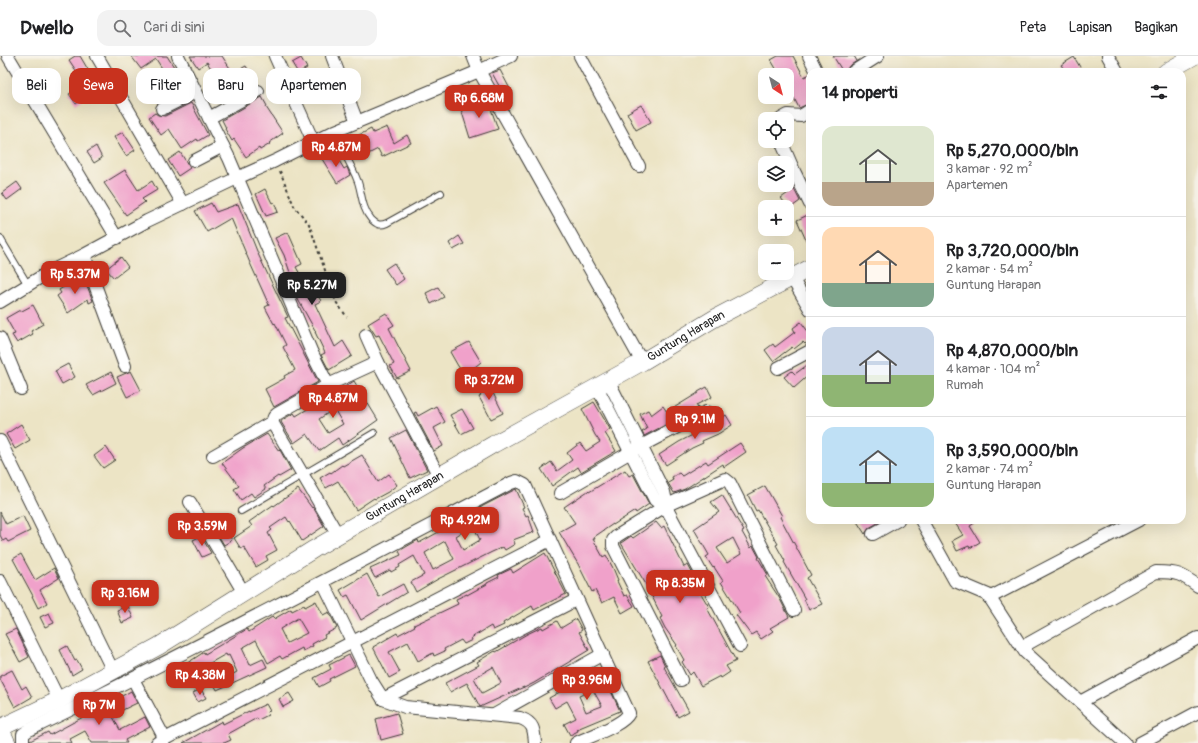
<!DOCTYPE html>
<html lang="id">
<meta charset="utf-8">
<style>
:root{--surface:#fff;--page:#f2f2f2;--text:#202124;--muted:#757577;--line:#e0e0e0;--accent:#c8321e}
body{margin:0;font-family:Pangolin,sans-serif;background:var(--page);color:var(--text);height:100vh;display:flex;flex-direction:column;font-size:15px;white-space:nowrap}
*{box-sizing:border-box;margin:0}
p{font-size:13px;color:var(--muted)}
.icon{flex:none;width:22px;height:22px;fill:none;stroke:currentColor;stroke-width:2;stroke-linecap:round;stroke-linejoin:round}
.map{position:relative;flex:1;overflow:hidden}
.sheet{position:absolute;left:806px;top:12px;width:380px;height:456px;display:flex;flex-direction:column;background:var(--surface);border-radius:12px;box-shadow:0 4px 16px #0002}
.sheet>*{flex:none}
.top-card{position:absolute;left:12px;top:12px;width:380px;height:36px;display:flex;gap:8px}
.needle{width:26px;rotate:144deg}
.controls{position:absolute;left:758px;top:12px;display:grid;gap:8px}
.controls a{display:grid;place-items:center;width:36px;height:36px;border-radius:8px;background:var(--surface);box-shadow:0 4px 16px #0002;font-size:20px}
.price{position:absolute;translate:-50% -34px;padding:0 9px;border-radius:8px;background:var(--accent);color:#fff;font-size:13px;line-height:26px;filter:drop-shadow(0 1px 2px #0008)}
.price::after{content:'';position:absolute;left:50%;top:24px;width:12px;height:9px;margin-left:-6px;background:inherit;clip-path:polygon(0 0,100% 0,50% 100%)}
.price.current{background:#222;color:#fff}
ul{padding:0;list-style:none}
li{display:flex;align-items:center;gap:12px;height:100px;padding:0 16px}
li+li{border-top:1px solid var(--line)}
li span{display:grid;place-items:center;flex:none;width:112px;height:80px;border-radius:12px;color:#555}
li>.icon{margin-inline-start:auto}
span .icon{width:48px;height:48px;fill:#fffc;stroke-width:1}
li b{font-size:17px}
h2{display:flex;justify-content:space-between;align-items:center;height:48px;padding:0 16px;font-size:17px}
.pill{padding:0 14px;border-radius:12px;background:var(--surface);box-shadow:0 4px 16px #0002;font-size:14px;line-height:36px}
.pill.current{background:var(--accent);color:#fff}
header{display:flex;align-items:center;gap:24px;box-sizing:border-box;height:56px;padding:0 20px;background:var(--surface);border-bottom:1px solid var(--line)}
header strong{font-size:19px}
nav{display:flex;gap:22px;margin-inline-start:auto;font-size:14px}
.search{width:280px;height:36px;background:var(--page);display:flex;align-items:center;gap:10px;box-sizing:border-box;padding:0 14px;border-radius:12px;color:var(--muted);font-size:15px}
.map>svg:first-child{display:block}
</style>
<header>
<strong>Dwello</strong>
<div class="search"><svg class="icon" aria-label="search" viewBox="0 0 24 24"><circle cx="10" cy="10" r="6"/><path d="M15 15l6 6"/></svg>Cari di sini</div>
<nav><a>Peta</a><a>Lapisan</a><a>Bagikan</a></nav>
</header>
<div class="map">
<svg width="1198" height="687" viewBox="0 0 1198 687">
<rect width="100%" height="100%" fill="#f7f3e8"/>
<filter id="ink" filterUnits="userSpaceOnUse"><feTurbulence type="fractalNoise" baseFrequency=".025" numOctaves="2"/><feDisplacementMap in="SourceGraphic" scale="8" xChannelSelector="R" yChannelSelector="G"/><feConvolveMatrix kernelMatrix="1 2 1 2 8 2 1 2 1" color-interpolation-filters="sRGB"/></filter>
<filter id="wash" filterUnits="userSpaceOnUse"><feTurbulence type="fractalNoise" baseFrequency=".012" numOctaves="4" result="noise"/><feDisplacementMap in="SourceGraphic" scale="16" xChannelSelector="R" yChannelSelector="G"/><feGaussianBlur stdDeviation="0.9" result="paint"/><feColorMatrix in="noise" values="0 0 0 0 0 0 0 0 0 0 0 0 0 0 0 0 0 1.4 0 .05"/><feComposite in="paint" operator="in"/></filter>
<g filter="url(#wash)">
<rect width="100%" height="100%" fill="#ece4c5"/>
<g id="blocks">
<g fill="#f0a1ca" fill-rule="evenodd">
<polygon points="75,0 80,0 90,17 81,22 69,4"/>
<polygon points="131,0 167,0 181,22 155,38 148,28 165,17 156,3 141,13"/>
<polygon points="190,0 222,0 233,17 246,10 253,22 215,42 209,32 214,29 213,27 218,24 207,6 198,12"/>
<polygon points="778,0 793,0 804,21 810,18 810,47 799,52 787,28 787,19 783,19 780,15 778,16 771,4"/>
<polygon points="833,0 854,0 857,5 849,10 846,16 843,16"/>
<polygon points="1074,1 1083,16 1066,16 1061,9"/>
<polygon points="301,2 307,12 298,17 292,7"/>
<polygon points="500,14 510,33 503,37 492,17"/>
<polygon points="306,15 312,24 305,29 299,19"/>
<polygon points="53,19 60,29 51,35 44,25"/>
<polygon points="76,33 83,43 76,48 69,38"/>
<polygon points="262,41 267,50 266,51 283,77 269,87 270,88 260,94 259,92 246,101 234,83 232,85 225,73 226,72 222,64"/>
<polygon points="487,45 491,53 498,73 470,82 461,53"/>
<polygon points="191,47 208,79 198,85 197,83 182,93 169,73 161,79 149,61 155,57 158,59 165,60"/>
<polygon points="641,49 651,66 636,74 627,57"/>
<polygon points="387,71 394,87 407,79 411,87 382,101 378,93 368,98 359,79 371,73 373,77"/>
<polygon points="123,76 135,94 126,100 114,81"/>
<polygon points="96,90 102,102 94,107 87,96"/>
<polygon points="180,96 190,112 178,120 168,104"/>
<polygon points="334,96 344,113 347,111 350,119 337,127 322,103"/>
<polygon points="125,114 138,134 152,125 157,134 142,143 145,146 126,159 104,127"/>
<polygon points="17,126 22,133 7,144 2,137"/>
<polygon points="265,133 272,147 274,146 278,156 266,160 256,138"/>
<polygon points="794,133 800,145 789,153 781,142"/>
<polygon points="211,147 216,156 238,148 259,200 288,261 285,262 318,326 274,351 265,333 285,322 284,320 295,314 283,291 286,289 275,267 274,268 265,251 269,249 250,207 231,162 207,176 195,155"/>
<polygon points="810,158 810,193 797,164"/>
<polygon points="288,176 302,208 296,211 307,231 312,229 321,245 315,248 335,291 343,285 352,300 329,314 321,299 325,297 315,276 316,276 295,238 298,236 293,225 284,199 275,182"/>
<polygon points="459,180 464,188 453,194 449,187"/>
<polygon points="121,201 128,211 114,222 106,213"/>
<polygon points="394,207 404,223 396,229 385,213"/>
<polygon points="79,221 80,224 84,222 93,245 89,247 88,243 68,257 57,240 61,237 59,234"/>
<polygon points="438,231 444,241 431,248 426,237"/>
<polygon points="33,249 43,268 31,275 33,278 17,287 12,279 15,278 6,262 20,254 20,256"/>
<polygon points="386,257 394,269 389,272 411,315 397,322 390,310 394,308 379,279 376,280 368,268"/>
<polygon points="801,266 810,278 810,284 805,288 803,286 794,293 792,291 773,305 765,294 773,288 775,291 795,276 793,272"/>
<polygon points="469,286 481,306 465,319 458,310 450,296"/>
<polygon points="810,307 810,318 794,332 784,321 792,315 795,318"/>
<polygon points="68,308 75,321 62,328 55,315"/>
<polygon points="131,315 141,334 127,341 117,321"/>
<polygon points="111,316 116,327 93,339 86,329"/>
<path d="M354 325 378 364 342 389 338 382 319 395 307 378 294 387 281 366 282 364 294 357 296 360 311 351 312 352ZM334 353 343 368 328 377 319 363Z"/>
<polygon points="485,326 490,335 492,335 503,357 491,363 479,341 481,340 476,332"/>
<polygon points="707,331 712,341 696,349 698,352 644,380 642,376 647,373 640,358 648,354 651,359 663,350 667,356 698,337 698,336"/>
<polygon points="594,346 610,373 605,377 616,395 581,416 578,411 552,430 541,413 551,406 557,415 572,404 567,397 580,387 586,395 600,386 595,379 582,353"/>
<polygon points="436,350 445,366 434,372 443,390 434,395 414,357 416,356 418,360"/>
<polygon points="462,353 473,372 461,378 450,359"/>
<polygon points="726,359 732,369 718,378 702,385 703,387 692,392 666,409 659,399 679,386 716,367 715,366"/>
<polygon points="21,368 30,384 15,393 6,378"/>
<polygon points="406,374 427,414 410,422 391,382"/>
<polygon points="267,378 279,395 280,394 291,414 279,421 278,420 264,430 266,433 254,441 251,437 241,444 234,433 239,430 222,407 243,392"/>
<polygon points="740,387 746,396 724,411 723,408 685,433 674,437 668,427 673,424 672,421 679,417 682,420 706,405 708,408"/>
<polygon points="106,391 115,404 103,412 94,400"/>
<polygon points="362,399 378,426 389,418 397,429 388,436 375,443 374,442 356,454 338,425 326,432 320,422 330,416 331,417 342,409 343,410"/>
<polygon points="625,414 629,420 633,418 649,448 636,457 635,455 613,469 613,468 594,481 595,483 593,483 603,501 606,499 613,512 618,524 617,525 624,540 627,539 634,550 622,557 614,541 602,547 595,534 592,536 578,508 559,476 575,467 564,451 588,435 589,436"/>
<polygon points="765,430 782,460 780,461 811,519 807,522 822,548 809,554 804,543 805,543 784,506 785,505 776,489 778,488 758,454 756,455 748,439"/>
<polygon points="298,433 312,452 313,451 324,470 302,485 290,465 289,466 286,461 270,472 272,474 268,477 277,494 266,500 268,504 256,511 244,491 241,493 234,482 252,470 249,466 273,449 274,450"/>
<path d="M516 433 524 451 522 452 526 460 528 459 534 476 513 484 515 488 505 494 503 491 492 496 438 523 416 536 411 526 424 519 414 500 399 509 400 511 391 516 390 514 375 522 370 513 401 499 399 495 418 484 419 487 453 468V469L481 454 480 452 483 450ZM473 469 480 484 463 494 456 480ZM445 485 454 503 433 514 425 497Z"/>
<path d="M722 439 744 475 742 476 751 492 753 490 759 501 758 502 768 519 765 520 780 543 789 561 770 572 773 575 761 583 756 576 751 579 736 559 740 557 721 526 723 525 714 511 713 512 706 501 709 499 694 473 719 456 711 446ZM733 482 741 498 727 507 717 492Z"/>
<polygon points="0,456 6,468 23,460 30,475 8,486 6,483 3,485 0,479"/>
<polygon points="219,464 232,484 224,489 212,469"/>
<polygon points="856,464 883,464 869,472 865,478"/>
<polygon points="953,464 979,464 970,470 980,486 970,492 969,490 957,495 952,485 963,479"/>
<polygon points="656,466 661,472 664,470 684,511 688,509 702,535 700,536 709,551 707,552 736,605 726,610 730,616 721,622 720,620 701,630 693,616 690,619 682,606 684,604 676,590 677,589 665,572 660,562 662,561 647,530 621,487 631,480 633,482"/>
<polygon points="201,480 211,497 202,501 193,484"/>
<polygon points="545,497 566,538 534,554 532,550 503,567 504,569 493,574 491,570 471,582 472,584 464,588 461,584 444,593 445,595 434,600 433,597 418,605 408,586 389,596 400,616 389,622 373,591 397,577 398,579 415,570 414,569 458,548 456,543 467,538 467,539 487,528 487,527 499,521 498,519 511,513 513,517"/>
<polygon points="21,498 35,524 54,512 59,522 40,534 47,547 38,552 32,540 33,540 13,503"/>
<polygon points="367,518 379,541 403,528 407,536 361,564 348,539 344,541 340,534"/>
<path d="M316 545 323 559 329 556 337 572 324 579 325 581 312 588 313 590 303 595 302 592 282 603 280 600 268 607 256 584 242 592 250 609 263 603 267 611 217 634 214 628 237 616 229 599 227 600 226 598 196 615 197 616 189 621 187 619 172 629 166 620 192 604 204 596 205 598 247 573 249 576 272 561 274 563 291 553 292 555 304 549 305 551ZM298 562 307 577 287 587 280 573Z"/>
<polygon points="128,550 133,562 122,567 117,554"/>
<polygon points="49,557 54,567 45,571 40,561"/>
<path d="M576 563 582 574 579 576 589 594 534 627 524 632V631L480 651 467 627 450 636 445 627 479 609 477 606 495 595 496 596 527 578 542 571 543 573 557 565 561 572ZM493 611 501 627 482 637 474 622Z"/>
<polygon points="16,573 29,601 20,606 5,578"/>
<polygon points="67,590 75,605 77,604 82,613 72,619 60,594"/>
<polygon points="349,599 355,610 329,623 330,625 319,631 314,622 331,613 329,609"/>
<polygon points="660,599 665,610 664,611 689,655 678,661 648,605"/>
<path d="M601 613 620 655 577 673 578 675 570 679 564 668 576 662 567 645 555 652 549 642ZM593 634 602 650 586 656 579 640Z"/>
<polygon points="12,614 22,633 26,630 32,641 15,651 0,623 0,620"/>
<polygon points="201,633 206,642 198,646 193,637"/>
<polygon points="131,635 137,647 112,659 120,674 145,661 150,671 125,684 127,687 92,687 85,675 70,683 72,687 30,687 30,685 48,676 50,679"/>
<polygon points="289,637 294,645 283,651 279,643"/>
<polygon points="266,648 270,655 267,656 268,659 258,664 257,662 228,678 231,684 224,687 183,687 222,665 223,668 249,655 249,656"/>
<polygon points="397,657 403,678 381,684 376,663"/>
</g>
</g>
</g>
<g filter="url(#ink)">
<use href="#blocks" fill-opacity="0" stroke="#3b3a35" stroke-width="1"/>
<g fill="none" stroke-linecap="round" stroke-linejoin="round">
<g stroke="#3b3a35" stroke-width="8">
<g id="lane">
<path d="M333 76C341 92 352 109 358 126 362 138 362 153 371 163 377 169 380 170 387 167L441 137"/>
<polyline points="0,182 28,229"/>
<polyline points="241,455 374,377"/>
</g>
</g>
<g stroke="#3b3a35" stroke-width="14">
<g id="street">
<polyline points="8,0 117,182"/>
<polyline points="97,0 183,148"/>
<polyline points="178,0 229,102 312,297 328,329"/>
<polyline points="275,0 313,85"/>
<polyline points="332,0 357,66"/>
<polyline points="473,0 479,15 642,306"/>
<polyline points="580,0 639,110"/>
<polyline points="809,0 817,16"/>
<polyline points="1108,0 1117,16"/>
<polyline points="853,16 878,0"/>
<polyline points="162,53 196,36"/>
<polyline points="209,62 258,35"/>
<polyline points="781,63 788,59 801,60 810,54"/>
<polyline points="781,85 794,115 810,148"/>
<polyline points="194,105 223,90"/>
<polyline points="84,199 125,310"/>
<polyline points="792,222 810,253"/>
<polyline points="0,246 49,216 84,199 147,165 237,122 275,105 333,76 479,15 511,0"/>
<polyline points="366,279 378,306 439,420"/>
<polyline points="0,282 21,333"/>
<polyline points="778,312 810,295"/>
<polyline points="608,324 664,436 668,455"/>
<polyline points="597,331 655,444 668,455 740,590"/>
<polyline points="272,366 338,479"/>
<polyline points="0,385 113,615"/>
<polyline points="213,400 272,366 274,361 277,358 328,329 378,306"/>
<polyline points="560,437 641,390 706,356"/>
<polyline points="190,446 244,537"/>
<polyline points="921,464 955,525 988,539 1025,596 1125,687"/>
<polyline points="873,478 898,464"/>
<polyline points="0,525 59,644"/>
<path d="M323 526 371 624 383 643 405 651 520 662C534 667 534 674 535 687"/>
<polyline points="989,542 1139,464"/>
<path d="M1022 591 1156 516C1178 516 1181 518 1198 530"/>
<polyline points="133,623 165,683"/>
<polyline points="681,624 613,490 613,484 617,480 667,449 725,423 730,427 732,431 794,554"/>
<polyline points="383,643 576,544"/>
<polyline points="1080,646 1198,582"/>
<polyline points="494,659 603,598"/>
<path d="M23 687V678L29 674C191 595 351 511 511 427L517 425 525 429 629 657C624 669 588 681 576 687"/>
<polyline points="157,687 550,484"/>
<polyline points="1140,687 1198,656"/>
</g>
</g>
<g stroke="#3b3a35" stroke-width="18">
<g id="secondary">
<polyline points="1166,16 1194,0"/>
<path id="s1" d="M7 687 0 672 59 644 159 590 314 493 494 388 642 306 715 262 810 212"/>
</g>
</g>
<polyline stroke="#3b3a35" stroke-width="2" stroke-dasharray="3 3" stroke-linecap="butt" points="280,115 294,150 309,168 336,246 347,261"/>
<use href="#lane" stroke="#fff" stroke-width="6"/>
<use href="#street" stroke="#fff" stroke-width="12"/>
<use href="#secondary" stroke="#fff" stroke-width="17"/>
</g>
</g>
<g text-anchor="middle" stroke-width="4" stroke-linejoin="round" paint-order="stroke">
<g font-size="12" fill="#1c1c1c" stroke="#f7f3e8">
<text dy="4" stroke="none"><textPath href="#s1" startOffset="807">Guntung Harapan</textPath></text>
<text dy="4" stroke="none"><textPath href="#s1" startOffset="483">Guntung Harapan</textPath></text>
</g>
</g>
</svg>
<div class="controls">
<a><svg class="needle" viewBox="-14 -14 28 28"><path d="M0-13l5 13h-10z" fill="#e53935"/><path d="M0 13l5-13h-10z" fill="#757577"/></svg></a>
<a><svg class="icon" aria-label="locate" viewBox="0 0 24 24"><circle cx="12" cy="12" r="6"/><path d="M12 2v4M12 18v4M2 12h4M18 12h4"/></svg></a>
<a><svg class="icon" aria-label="layers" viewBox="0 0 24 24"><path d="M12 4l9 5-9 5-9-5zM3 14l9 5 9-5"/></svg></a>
<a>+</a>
<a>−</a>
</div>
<b class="price" style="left:479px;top:63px">Rp 6.68M</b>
<b class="price" style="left:336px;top:112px">Rp 4.87M</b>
<b class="price" style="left:75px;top:239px">Rp 5.37M</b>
<b class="price current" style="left:312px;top:250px">Rp 5.27M</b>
<b class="price" style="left:489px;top:345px">Rp 3.72M</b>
<b class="price" style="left:333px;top:363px">Rp 4.87M</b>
<b class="price" style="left:695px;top:384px">Rp 9.1M</b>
<b class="price" style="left:465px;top:485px">Rp 4.92M</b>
<b class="price" style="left:202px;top:491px">Rp 3.59M</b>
<b class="price" style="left:680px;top:548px">Rp 8.35M</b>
<b class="price" style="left:125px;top:558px">Rp 3.16M</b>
<b class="price" style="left:200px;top:640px">Rp 4.38M</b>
<b class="price" style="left:587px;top:645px">Rp 3.96M</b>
<b class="price" style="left:99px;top:670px">Rp 7M</b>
<div class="top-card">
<a class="pill">Beli</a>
<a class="pill current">Sewa</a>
<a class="pill">Filter</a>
<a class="pill">Baru</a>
<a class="pill">Apartemen</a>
</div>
<section class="sheet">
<h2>14 properti<svg class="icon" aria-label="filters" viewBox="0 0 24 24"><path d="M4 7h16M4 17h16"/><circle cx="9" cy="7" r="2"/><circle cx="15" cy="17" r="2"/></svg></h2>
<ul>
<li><span style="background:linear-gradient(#dfe7d0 70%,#b9a48a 0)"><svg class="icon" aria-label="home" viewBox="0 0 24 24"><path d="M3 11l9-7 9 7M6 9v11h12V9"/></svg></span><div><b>Rp 5,270,000/bln</b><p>3 kamar · 92 m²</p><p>Apartemen</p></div></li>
<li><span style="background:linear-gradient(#ffd9b3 70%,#7fa58c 0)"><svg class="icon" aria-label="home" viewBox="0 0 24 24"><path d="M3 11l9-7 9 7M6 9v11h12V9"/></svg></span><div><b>Rp 3,720,000/bln</b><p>2 kamar · 54 m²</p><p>Guntung Harapan</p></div></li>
<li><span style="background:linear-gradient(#c9d6e8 60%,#8fb573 0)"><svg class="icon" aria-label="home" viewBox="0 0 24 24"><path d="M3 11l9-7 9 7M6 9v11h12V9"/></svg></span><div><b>Rp 4,870,000/bln</b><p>4 kamar · 104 m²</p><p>Rumah</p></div></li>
<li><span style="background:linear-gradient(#bfe0f5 70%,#8fb573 0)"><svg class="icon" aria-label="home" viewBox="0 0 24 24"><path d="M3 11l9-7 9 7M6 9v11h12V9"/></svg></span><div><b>Rp 3,590,000/bln</b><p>2 kamar · 74 m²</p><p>Guntung Harapan</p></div></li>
</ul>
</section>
</div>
